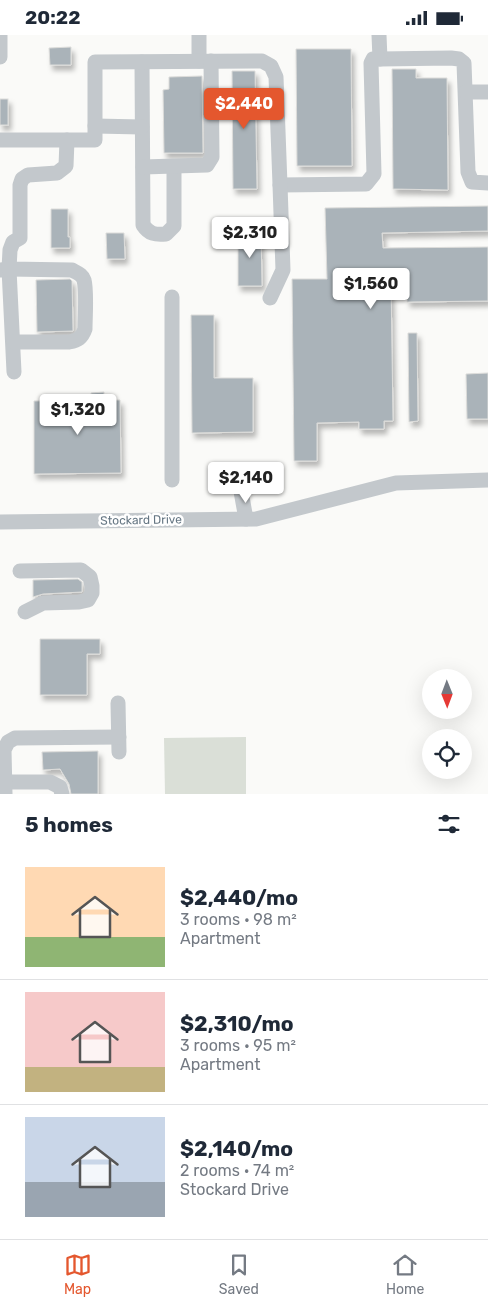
<!DOCTYPE html>
<meta charset="utf-8">
<style>
:root{--surface:#fff;--page:#f6f6f7;--text:#1f2937;--muted:#747a83;--line:#e0e1e3;--accent:#e4572e}
body{margin:0;font-family:Rubik,sans-serif;background:var(--page);color:var(--text);height:100vh;display:flex;flex-direction:column;font-size:19px;white-space:nowrap}
*{box-sizing:border-box;margin:0}
p{font-size:16px;color:var(--muted)}
.icon{flex:none;width:28px;height:28px;fill:none;stroke:currentColor;stroke-width:2;stroke-linecap:round;stroke-linejoin:round}
.map{position:relative;height:759px;overflow:hidden}
.sheet{display:flex;flex-direction:column;background:var(--surface);flex:1}
.sheet>*{flex:none}
.needle{width:32px;rotate:179deg}
.fabs{position:absolute;left:422px;top:634px;display:grid;gap:10px}
.fabs a{display:grid;place-items:center;width:50px;height:50px;border-radius:50%;background:var(--surface);box-shadow:0 5px 20px #0002;font-size:25px}
.price{position:absolute;translate:-50% -42px;padding:0 11px;border-radius:5px;background:#fff;color:#222;font-size:16px;line-height:32px;filter:drop-shadow(0 1px 2px #0008)}
.price::after{content:'';position:absolute;left:50%;top:30px;width:15px;height:11px;margin-left:-8px;background:inherit;clip-path:polygon(0 0,100% 0,50% 100%)}
.price.current{background:var(--accent);color:#fff}
ul{padding:0;list-style:none}
li{display:flex;align-items:center;gap:15px;height:125px;padding:0 25px}
li+li{border-top:1px solid var(--line)}
li span{display:grid;place-items:center;flex:none;width:140px;height:100px;border-radius:0px;color:#555}
li>.icon{margin-inline-start:auto}
span .icon{width:60px;height:60px;fill:#fffc;stroke-width:1}
li b{font-size:21px}
h2{display:flex;justify-content:space-between;align-items:center;height:60px;padding:0 25px;font-size:21px}
.status{display:flex;justify-content:space-between;align-items:center;height:35px;padding:0 25px;background:var(--surface);direction:ltr}
.status svg{height:14px;fill:currentColor}
.tab-bar{display:flex;justify-content:space-around;align-items:center;height:70px;border-top:1px solid var(--line);background:var(--surface);font-size:14px;color:var(--muted)}
.tab-bar a{display:grid;justify-items:center;gap:2px}
.tab-bar .current{color:var(--accent)}
.map>svg:first-child{display:block}
</style>
<div class="status"><b>20:22</b><svg viewBox="0 0 49 12"><path d="M0 12V9h3v3zM5 12V6h3v6zM10 12V3h3v9zM15 12V0h3v12zM26 1h20v11H26zM47 4h2v5h-2z"/></svg></div>
<div class="map">
<svg width="488" height="759" viewBox="0 0 488 759">
<defs>
<filter id="shadow"><feDropShadow dx="3" dy="5" stdDeviation="2.5" flood-color="#0004"/></filter>
</defs>
<rect width="100%" height="100%" fill="#fafaf8"/>
<polygon fill="#dadfd7" points="246,702 246,759 165,759 164,703"/>
<g fill="#aab3b9" stroke="#dcdcda" filter="url(#shadow)">
<polygon points="71,12 71,30 50,30 49,13"/>
<polygon points="296,14 351,14 352,131 297,131"/>
<polygon points="392,34 416,34 416,43 447,43 448,155 393,154"/>
<polygon points="232,36 255,36 257,154 233,154"/>
<polygon points="202,41 203,118 164,118 163,55 169,54 169,42"/>
<rect x="0" y="64" width="8" height="26"/>
<polygon points="488,171 488,196 382,198 383,213 488,212 488,266 407,267 407,247 391,247 393,386 384,386 384,394 359,394 359,387 317,388 317,426 294,426 292,244 327,244 325,173"/>
<polygon points="51,174 68,174 68,202 70,202 70,213 51,213"/>
<polygon points="238,196 261,196 262,251 238,251"/>
<polygon points="106,198 124,198 125,224 107,224"/>
<polygon points="70,244 72,246 73,296 37,297 36,245"/>
<polygon points="191,280 214,280 214,343 253,343 253,397 192,398"/>
<polygon points="408,298 417,298 418,386 409,387"/>
<polygon points="488,338 488,384 467,384 466,339"/>
<polygon points="104,357 104,365 120,365 121,438 34,439 34,366 91,365 91,358"/>
<polygon points="78,544 82,547 82,557 43,559 33,562 33,545"/>
<polygon points="40,604 100,604 100,619 87,619 87,660 40,660"/>
<polygon points="98,716 98,759 71,759 69,749 60,734 43,735 42,717"/>
</g>
<g fill="none" stroke-linecap="round" stroke-linejoin="round">
<g stroke="#c3c8cc" stroke-width="15">
<polyline points="379,0 380,24 451,23 459,24 464,28 468,137 472,147 488,148"/>
<polyline points="0,22 0,0"/>
<polyline points="199,26 199,0"/>
<path d="M142 27 143 190C149 199 155 200 166 199L174 191V132"/>
<polyline points="466,57 488,57"/>
<polyline points="95,91 142,92"/>
<polyline points="0,105 95,105 95,27 262,26 271,31 276,42 280,150 366,149 374,139 371,28 373,24 380,24"/>
<polyline points="143,132 207,130 212,122 211,26"/>
<polyline points="0,235 9,234 14,337"/>
<polyline points="270,263 283,235 280,150"/>
<path d="M14 307H69C78 305 82 303 85 294 85 282 87 256 84 245 82 239 77 238 72 235L9 234 10 215 13 207 20 203V150L22 144 28 140 57 138 66 131 67 105"/>
<polyline points="172,445 172,262"/>
<polyline points="240,451 246,484"/>
<polyline points="0,487 256,484 396,448 488,445"/>
<polyline points="20,536 81,535 90,542 92,551 92,558 88,565 79,567 43,568 25,577"/>
<polyline points="118,668 119,717"/>
<polyline points="5,747 50,747 60,752 62,759"/>
<polyline points="5,759 4,715 8,707 15,703 119,702"/>
</g>
</g>
<g text-anchor="middle" stroke-width="5" stroke-linejoin="round" paint-order="stroke">
<g font-size="12" fill="#657683" stroke="#fff">
<text transform="translate(141 485) rotate(-1)" y="4">Stockard Drive</text>
</g>
</g>
</svg>
<div class="fabs">
<a><svg class="needle" viewBox="-14 -14 28 28"><path d="M0-13l5 13h-10z" fill="#e53935"/><path d="M0 13l5-13h-10z" fill="#747a83"/></svg></a>
<a><svg class="icon" aria-label="locate" viewBox="0 0 24 24"><circle cx="12" cy="12" r="6"/><path d="M12 2v4M12 18v4M2 12h4M18 12h4"/></svg></a>
</div>
<b class="price current" style="left:244px;top:95px">$2,440</b>
<b class="price" style="left:250px;top:224px">$2,310</b>
<b class="price" style="left:371px;top:275px">$1,560</b>
<b class="price" style="left:78px;top:401px">$1,320</b>
<b class="price" style="left:246px;top:469px">$2,140</b>
</div>
<section class="sheet">
<h2>5 homes<svg class="icon" aria-label="filters" viewBox="0 0 24 24"><path d="M4 7h16M4 17h16"/><circle cx="9" cy="7" r="2"/><circle cx="15" cy="17" r="2"/></svg></h2>
<ul>
<li><span style="background:linear-gradient(#ffd9b3 70%,#8fb573 0)"><svg class="icon" aria-label="home" viewBox="0 0 24 24"><path d="M3 11l9-7 9 7M6 9v11h12V9"/></svg></span><div><b>$2,440/mo</b><p>3 rooms · 98 m²</p><p>Apartment</p></div></li>
<li><span style="background:linear-gradient(#f6c9c9 75%,#c2b280 0)"><svg class="icon" aria-label="home" viewBox="0 0 24 24"><path d="M3 11l9-7 9 7M6 9v11h12V9"/></svg></span><div><b>$2,310/mo</b><p>3 rooms · 95 m²</p><p>Apartment</p></div></li>
<li><span style="background:linear-gradient(#c9d6e8 65%,#9aa5b1 0)"><svg class="icon" aria-label="home" viewBox="0 0 24 24"><path d="M3 11l9-7 9 7M6 9v11h12V9"/></svg></span><div><b>$2,140/mo</b><p>2 rooms · 74 m²</p><p>Stockard Drive</p></div></li>
</ul>
</section>
<nav class="tab-bar">
<a class="current"><svg class="icon" aria-label="map" viewBox="0 0 24 24"><path d="M3 6l6-2 6 2 6-2v14l-6 2-6-2-6 2zM9 4v14M15 6v14"/></svg>Map</a>
<a><svg class="icon" aria-label="saved" viewBox="0 0 24 24"><path d="M7 4h10v16l-5-4-5 4z"/></svg>Saved</a>
<a><svg class="icon" aria-label="home" viewBox="0 0 24 24"><path d="M3 11l9-7 9 7M6 9v11h12V9"/></svg>Home</a>
</nav>
